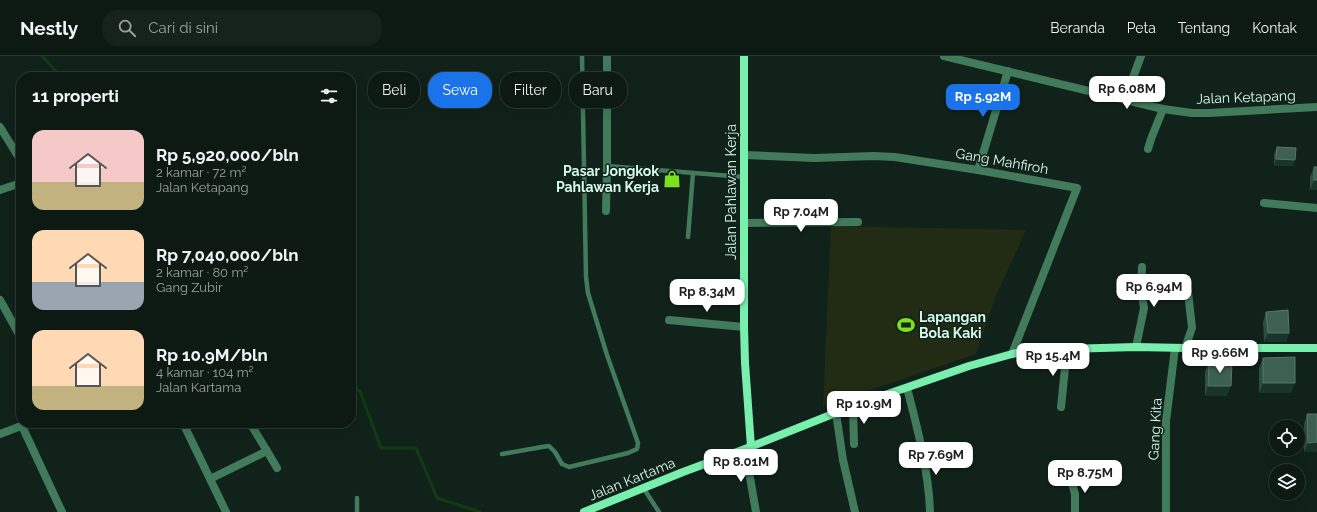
<!DOCTYPE html>
<html lang="id">
<meta charset="utf-8">
<style>
:root{--surface:#0d1a14;--page:#16231d;--text:#f1f3f6;--muted:#9aa1a0;--line:#2d3834;--accent:#1a73e8}
body{margin:0;font-family:Raleway,sans-serif;background:var(--page);color:var(--text);height:100vh;display:flex;flex-direction:column;font-size:15px;white-space:nowrap}
*{box-sizing:border-box;margin:0}
p{font-size:13px;color:var(--muted)}
.icon{flex:none;width:22px;height:22px;fill:none;stroke:currentColor;stroke-width:2;stroke-linecap:round;stroke-linejoin:round}
.map{position:relative;flex:1;overflow:hidden}
.panel{position:absolute;left:16px;top:16px;width:340px;height:356px;display:flex;flex-direction:column;background:var(--surface);border-radius:16px;box-shadow:0 4px 16px #0002,0 0 0 1px var(--line)}
.panel>*{flex:none}
.guide{position:absolute;left:368px;top:16px;width:380px;height:36px;display:flex;gap:8px}
.controls{position:absolute;left:1269px;top:364px;display:grid;gap:8px}
.controls a{display:grid;place-items:center;width:36px;height:36px;border-radius:50%;background:var(--surface);box-shadow:0 4px 16px #0002,0 0 0 1px var(--line);font-size:20px}
.price{position:absolute;translate:-50% -34px;padding:0 9px;border-radius:8px;background:#fff;color:#222;font-size:13px;line-height:26px;filter:drop-shadow(0 1px 2px #0008)}
.price::after{content:'';position:absolute;left:50%;top:24px;width:12px;height:9px;margin-left:-6px;background:inherit;clip-path:polygon(0 0,100% 0,50% 100%)}
.price.selected{background:var(--accent);color:#fff}
ul{padding:0;list-style:none}
li{display:flex;align-items:center;gap:12px;height:100px;padding:0 16px}
li span{display:grid;place-items:center;flex:none;width:112px;height:80px;border-radius:12px;color:#555}
li>.icon{margin-inline-start:auto}
span .icon{width:48px;height:48px;fill:#fffc;stroke-width:1}
li b{font-size:17px}
h2{display:flex;justify-content:space-between;align-items:center;height:48px;padding:0 16px;font-size:17px}
.tag{padding:0 14px;border-radius:16px;background:var(--surface);box-shadow:0 4px 16px #0002,0 0 0 1px var(--line);font-size:14px;line-height:36px}
.tag.selected{background:var(--accent);color:#fff}
header{display:flex;align-items:center;gap:24px;box-sizing:border-box;height:56px;padding:0 20px;background:var(--surface);border-bottom:1px solid var(--line)}
header strong{font-size:19px}
nav{display:flex;gap:22px;margin-inline-start:auto;font-size:14px}
.search{width:280px;height:36px;background:var(--page);display:flex;align-items:center;gap:10px;box-sizing:border-box;padding:0 14px;border-radius:16px;color:var(--muted);font-size:15px}
.map>svg:first-child{display:block}
</style>
<header>
<strong>Nestly</strong>
<div class="search"><svg class="icon" aria-label="search" viewBox="0 0 24 24"><circle cx="10" cy="10" r="6"/><path d="M15 15l6 6"/></svg>Cari di sini</div>
<nav><a>Beranda</a><a>Peta</a><a>Tentang</a><a>Kontak</a></nav>
</header>
<div class="map">
<svg width="1317" height="456" viewBox="0 0 1317 456">
<rect width="100%" height="100%" fill="#11221b"/>
<polygon fill="#222b14" points="831,170 1026,174 996,240 976,298 823,350"/>
<g fill="none" stroke-linecap="round" stroke-linejoin="round">
<g stroke="#103c12" stroke-width="3">
<polyline points="42,0 56,15 64,21"/>
<polyline points="351,330 360,335 381,392 416,392 437,442 480,456"/>
</g>
<g stroke="#417b5b" stroke-width="4.5">
<polyline points="607,110 744,121"/>
<polyline points="688,181 693,117"/>
<polyline points="502,398 542,391 549,390 555,396 562,408 569,411 628,397 637,393 638,387 607,299 588,237 586,221 582,0"/>
<polyline points="644,433 659,456"/>
<polyline points="357,456 357,442"/>
</g>
<g stroke="#417b5b" stroke-width="8">
<polyline points="944,0 1163,53 1192,57 1209,57 1317,51"/>
<polyline points="1125,43 1141,0"/>
<polyline points="0,71 21,105"/>
<polyline points="1148,93 1151,83 1163,53"/>
<polyline points="744,99 814,102 874,100 895,101 978,114 1077,132 1012,298"/>
<polyline points="978,114 1008,15"/>
<polyline points="0,134 21,127"/>
<polyline points="1264,147 1317,152"/>
<polyline points="606,155 607,110 607,0"/>
<polyline points="744,167 858,166"/>
<polyline points="0,244 21,282"/>
<polyline points="669,264 744,271"/>
<polyline points="1136,291 1144,252 1141,233 1142,211"/>
<polyline points="1185,292 1192,272 1188,236"/>
<path d="M907 332C917 370 929 417 930 456"/>
<polyline points="853,350 854,388"/>
<polyline points="1061,351 1067,293"/>
<polyline points="836,357 843,404 855,456"/>
<polyline points="183,367 226,456"/>
<polyline points="22,370 62,456"/>
<polyline points="0,378 29,367"/>
<polyline points="745,393 756,456"/>
<polyline points="267,395 277,412"/>
<polyline points="1070,420 1075,438 1075,456"/>
<polyline points="210,423 267,395 250,367"/>
<polyline points="1166,456 1166,365 1175,292"/>
</g>
<g stroke="#79efad" stroke-width="8">
<polyline points="744,0 744,271 745,307 751,391"/>
<polyline points="584,456 683,416 745,393 853,350 969,310 1012,298 1030,294 1136,291 1185,292 1317,292"/>
</g>
</g>
<g fill="#2c4d41">
<polygon points="1277,91 1293,110 1274,110 1274,98"/>
<polygon points="1314,111 1317,134 1310,134 1310,121"/>
<polygon points="1266,256 1289,277 1286,286 1264,286 1263,266"/>
<polygon points="1263,302 1291,337 1259,337 1259,312"/>
<polygon points="1209,306 1227,340 1205,340 1205,316"/>
<polygon points="1307,358 1317,396 1304,396 1304,368"/>
</g>
<g fill="#19342a">
<polygon points="1276,103 1295,104 1293,110 1274,110"/>
<polygon points="1314,124 1317,124 1317,134 1310,134"/>
<polygon points="1268,277 1289,277 1286,286 1264,286"/>
<polygon points="1263,327 1295,327 1291,337 1259,337"/>
<polygon points="1208,330 1231,330 1227,340 1205,340"/>
<polygon points="1317,386 1317,396 1304,396 1308,387"/>
</g>
<g fill="#3e6053" stroke="#56786a">
<polygon points="1277,91 1296,92 1295,104 1276,103"/>
<rect x="1314" y="111" width="3" height="13"/>
<polygon points="1288,254 1289,277 1268,277 1266,256"/>
<polygon points="1295,301 1295,327 1263,327 1263,302"/>
<polygon points="1209,306 1232,306 1231,330 1208,330"/>
<polygon points="1307,358 1317,358 1317,386 1308,387"/>
</g>
<defs>
<g id="shop-bare" transform="scale(1.38)"><path d="M-5-2.5h2.3a2.7 3.5 0 0 1 5.4 0H5L5.5 6h-11ZM-1.5-2.5h3a1.5 2.3 0 0 0-3 0Z" fill="#7be11b" stroke="#11221b" stroke-width="2.5" paint-order="stroke"/></g>
<g id="stadium-bare" transform="scale(1.38)"><path d="M0-5a6.5 5 0 1 0 0 10a6.5 5 0 1 0 0-10ZM-3.5-1.8h7v3.6h-7Z" fill="#7be11b" stroke="#11221b" stroke-width="2.5" paint-order="stroke"/></g>
</defs>
<g fill-rule="evenodd">
<use href="#shop-bare" x="672" y="123"/>
<use href="#stadium-bare" x="906" y="269"/>
</g>
<g text-anchor="middle" stroke-width="3" stroke-linejoin="round" paint-order="stroke">
<g font-size="14" fill="#d6fae9" stroke="#11221b">
<text transform="translate(1246 41) rotate(-2)" y="5">Jalan Ketapang</text>
<text transform="translate(1002 105) rotate(10)" y="5">Gang Mahfiroh</text>
<text transform="translate(731 136) rotate(-90)" y="5">Jalan Pahlawan Kerja</text>
<text transform="translate(1155 373) rotate(-87)" y="5">Gang Kita</text>
<text transform="translate(632 423) rotate(-22)" y="5">Jalan Kartama</text>
</g>
<g font-size="14" font-weight="bold" fill="#d6fae9" stroke="#11221b" text-anchor="end">
<text x="659" y="120">Pasar Jongkok<tspan x="659" dy="16">Pahlawan Kerja</tspan></text>
<text x="919" y="266" text-anchor="start">Lapangan<tspan x="919" dy="16">Bola Kaki</tspan></text>
</g>
</g>
</svg>
<div class="controls">
<a><svg class="icon" aria-label="locate" viewBox="0 0 24 24"><circle cx="12" cy="12" r="6"/><path d="M12 2v4M12 18v4M2 12h4M18 12h4"/></svg></a>
<a><svg class="icon" aria-label="layers" viewBox="0 0 24 24"><path d="M12 4l9 5-9 5-9-5zM3 14l9 5 9-5"/></svg></a>
</div>
<b class="price" style="left:1127px;top:54px">Rp 6.08M</b>
<b class="price selected" style="left:983px;top:62px">Rp 5.92M</b>
<b class="price" style="left:801px;top:177px">Rp 7.04M</b>
<b class="price" style="left:1154px;top:252px">Rp 6.94M</b>
<b class="price" style="left:707px;top:257px">Rp 8.34M</b>
<b class="price" style="left:1220px;top:318px">Rp 9.66M</b>
<b class="price" style="left:1053px;top:321px">Rp 15.4M</b>
<b class="price" style="left:864px;top:369px">Rp 10.9M</b>
<b class="price" style="left:936px;top:420px">Rp 7.69M</b>
<b class="price" style="left:741px;top:427px">Rp 8.01M</b>
<b class="price" style="left:1085px;top:438px">Rp 8.75M</b>
<div class="guide">
<a class="tag">Beli</a>
<a class="tag selected">Sewa</a>
<a class="tag">Filter</a>
<a class="tag">Baru</a>
</div>
<section class="panel">
<h2>11 properti<svg class="icon" aria-label="filters" viewBox="0 0 24 24"><path d="M4 7h16M4 17h16"/><circle cx="9" cy="7" r="2"/><circle cx="15" cy="17" r="2"/></svg></h2>
<ul>
<li><span style="background:linear-gradient(#f6c9c9 65%,#c2b280 0)"><svg class="icon" aria-label="home" viewBox="0 0 24 24"><path d="M3 11l9-7 9 7M6 9v11h12V9"/></svg></span><div><b>Rp 5,920,000/bln</b><p>2 kamar · 72 m²</p><p>Jalan Ketapang</p></div></li>
<li><span style="background:linear-gradient(#ffd9b3 65%,#9aa5b1 0)"><svg class="icon" aria-label="home" viewBox="0 0 24 24"><path d="M3 11l9-7 9 7M6 9v11h12V9"/></svg></span><div><b>Rp 7,040,000/bln</b><p>2 kamar · 80 m²</p><p>Gang Zubir</p></div></li>
<li><span style="background:linear-gradient(#ffd9b3 70%,#c2b280 0)"><svg class="icon" aria-label="home" viewBox="0 0 24 24"><path d="M3 11l9-7 9 7M6 9v11h12V9"/></svg></span><div><b>Rp 10.9M/bln</b><p>4 kamar · 104 m²</p><p>Jalan Kartama</p></div></li>
</ul>
</section>
</div>
